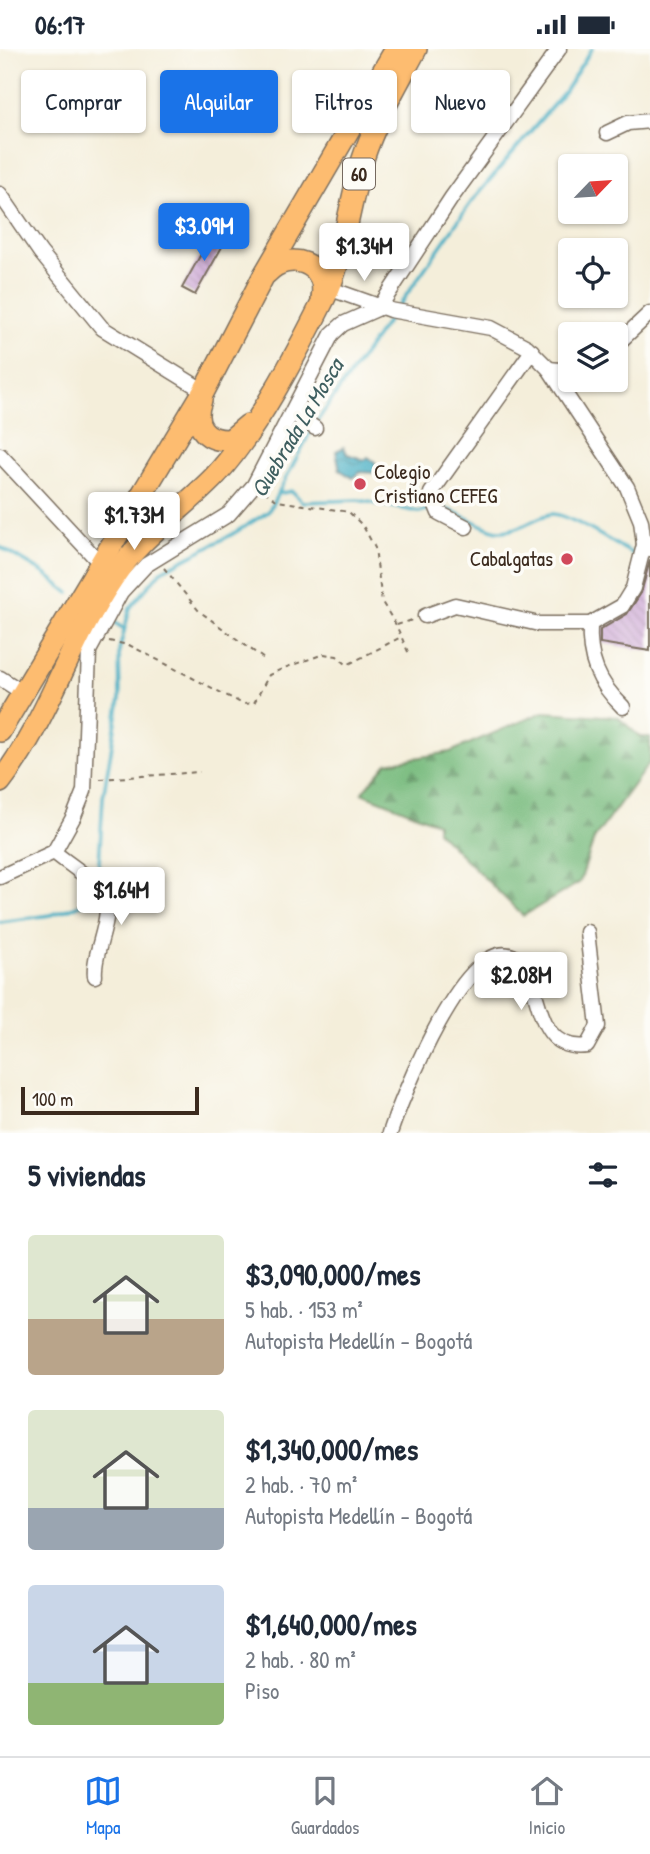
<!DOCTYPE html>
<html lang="es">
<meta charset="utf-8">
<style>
:root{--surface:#fff;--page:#f6f6f7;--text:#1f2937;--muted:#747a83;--line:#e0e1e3;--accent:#1a73e8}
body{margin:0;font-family:"Patrick Hand",sans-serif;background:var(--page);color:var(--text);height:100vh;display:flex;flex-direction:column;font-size:26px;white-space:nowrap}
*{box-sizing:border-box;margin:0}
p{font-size:23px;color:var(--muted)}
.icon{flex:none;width:38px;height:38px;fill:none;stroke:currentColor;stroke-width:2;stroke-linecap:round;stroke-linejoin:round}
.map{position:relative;height:1084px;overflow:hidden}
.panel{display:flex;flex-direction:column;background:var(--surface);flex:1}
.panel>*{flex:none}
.hud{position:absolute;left:21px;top:21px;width:609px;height:63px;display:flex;gap:14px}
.needle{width:46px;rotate:65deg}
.tools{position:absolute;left:558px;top:105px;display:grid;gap:14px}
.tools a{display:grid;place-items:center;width:70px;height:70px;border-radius:7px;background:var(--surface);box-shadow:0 2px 5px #0004;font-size:35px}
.scale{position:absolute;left:21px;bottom:18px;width:178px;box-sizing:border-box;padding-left:7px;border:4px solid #3b2a1e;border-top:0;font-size:19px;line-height:24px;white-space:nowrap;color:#3b2a1e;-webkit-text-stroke:5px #fdfcf7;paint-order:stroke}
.price{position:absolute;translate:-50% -60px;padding:0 16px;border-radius:7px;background:#fff;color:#222;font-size:23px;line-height:46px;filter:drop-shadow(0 2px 4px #0008)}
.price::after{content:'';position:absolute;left:50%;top:42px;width:21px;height:16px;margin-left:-10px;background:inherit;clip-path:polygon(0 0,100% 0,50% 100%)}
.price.selected{background:var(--accent);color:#fff}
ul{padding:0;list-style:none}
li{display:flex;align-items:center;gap:21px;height:175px;padding:0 28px}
li span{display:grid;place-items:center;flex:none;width:196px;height:140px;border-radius:7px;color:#555}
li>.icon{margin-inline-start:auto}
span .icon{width:84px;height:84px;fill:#fffc;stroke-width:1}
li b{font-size:30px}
h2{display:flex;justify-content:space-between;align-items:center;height:84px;padding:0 28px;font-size:30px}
.pill{padding:0 24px;border-radius:7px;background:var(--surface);box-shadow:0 2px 5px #0004;font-size:24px;line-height:63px}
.pill.selected{background:var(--accent);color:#fff}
.status{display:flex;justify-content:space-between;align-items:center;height:49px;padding:0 35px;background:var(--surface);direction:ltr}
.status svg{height:19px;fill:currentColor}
.tab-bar{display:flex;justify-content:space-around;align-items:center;height:98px;border-top:2px solid var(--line);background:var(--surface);font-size:19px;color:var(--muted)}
.tab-bar a{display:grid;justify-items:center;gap:4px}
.tab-bar .selected{color:var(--accent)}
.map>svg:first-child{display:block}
</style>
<div class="status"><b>06:17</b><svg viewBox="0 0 49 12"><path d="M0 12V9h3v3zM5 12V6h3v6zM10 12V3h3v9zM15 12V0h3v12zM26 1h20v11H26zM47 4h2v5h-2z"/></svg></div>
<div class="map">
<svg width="650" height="1084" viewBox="0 0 650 1084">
<defs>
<pattern id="forest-firs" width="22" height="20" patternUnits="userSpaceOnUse" patternTransform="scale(1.75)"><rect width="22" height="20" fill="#79bc7f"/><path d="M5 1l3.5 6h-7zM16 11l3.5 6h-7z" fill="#649967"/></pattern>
<pattern id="water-waves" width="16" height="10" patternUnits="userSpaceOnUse" patternTransform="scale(1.75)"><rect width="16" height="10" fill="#46afc4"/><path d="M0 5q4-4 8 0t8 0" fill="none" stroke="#3c8f9f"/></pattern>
<pattern id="building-back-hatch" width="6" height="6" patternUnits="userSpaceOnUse" patternTransform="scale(1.75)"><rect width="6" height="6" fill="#c89fd3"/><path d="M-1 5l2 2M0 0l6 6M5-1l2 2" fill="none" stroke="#a482ab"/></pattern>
</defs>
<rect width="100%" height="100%" fill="#fdfcf7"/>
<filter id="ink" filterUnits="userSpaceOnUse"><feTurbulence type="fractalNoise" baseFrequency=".0143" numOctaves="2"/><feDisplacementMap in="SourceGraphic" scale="14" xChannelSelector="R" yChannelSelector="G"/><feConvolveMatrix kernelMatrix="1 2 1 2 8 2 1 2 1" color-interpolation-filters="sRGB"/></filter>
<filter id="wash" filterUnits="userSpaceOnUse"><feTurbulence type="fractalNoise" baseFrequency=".00686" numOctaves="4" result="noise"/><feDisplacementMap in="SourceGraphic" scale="28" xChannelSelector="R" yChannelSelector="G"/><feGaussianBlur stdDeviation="1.57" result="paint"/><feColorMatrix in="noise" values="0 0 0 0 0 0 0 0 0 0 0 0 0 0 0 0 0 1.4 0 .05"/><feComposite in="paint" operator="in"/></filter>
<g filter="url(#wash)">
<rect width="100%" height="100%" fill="#f4eeda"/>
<polygon fill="url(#forest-firs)" stroke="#5a734e" stroke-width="2" points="543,663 618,668 640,688 650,688 650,713 594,790 580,833 523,867 437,782 437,774 362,744 387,714 450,703"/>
<polygon fill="url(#water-waves)" stroke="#406c71" stroke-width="2" points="344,398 347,405 365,411 368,408 375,413 377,424 360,423 353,429 340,421 336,402"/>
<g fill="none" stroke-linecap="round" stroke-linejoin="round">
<g stroke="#46afc4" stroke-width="3.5">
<polyline points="398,258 472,152 564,43 592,0"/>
<polyline points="315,375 393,264"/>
<polyline points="277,445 292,442 302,453 358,451 419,463 433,459"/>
<path d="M444 460C462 463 484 481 499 482 518 483 534 468 551 465 567 463 620 499 639 508"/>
<polyline points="0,498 44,524 69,544"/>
<polyline points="114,573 124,580"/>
<polyline points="98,832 103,748 120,650 119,602 130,559 161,522 231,486 268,463 311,382"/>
<polyline points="0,873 51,866 89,853 94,842"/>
</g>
</g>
<g id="blocks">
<g fill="url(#building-back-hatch)">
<polygon points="214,182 227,189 195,246 182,239"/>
<polygon points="650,511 650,602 600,594 600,581 627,565 641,544"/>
</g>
</g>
</g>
<g filter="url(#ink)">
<use href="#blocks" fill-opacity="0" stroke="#7c6f60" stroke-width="2"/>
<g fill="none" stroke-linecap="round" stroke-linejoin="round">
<g stroke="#7c6f60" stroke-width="17">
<g id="minor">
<polyline points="607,84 628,74 650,72"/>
<polyline points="0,145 40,203 102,279 204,342"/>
<polyline points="328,239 390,261 491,279 527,298 549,320 627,438 641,472 644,496 650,500"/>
<polyline points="616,296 650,264"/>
<polyline points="549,320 570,322"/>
<polyline points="292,364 315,379"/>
<polyline points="0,406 101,515"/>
<polyline points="466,478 439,464 431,444 532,302"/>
<polyline points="425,567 455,556 539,575 590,575 622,557 633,539 644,496"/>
<path d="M590 575C588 610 598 634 623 658"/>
<polyline points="0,629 22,643"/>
<path d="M54 803C68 815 89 827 101 842 118 863 92 901 95 927"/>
<polyline points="0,828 54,803 74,767 84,742 89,602 121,543 146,516 229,465 254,436 332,285 343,275 379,259 452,148 559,0"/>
<path d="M390 1084C400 1053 468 879 516 909 544 927 529 1004 587 997L598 977 587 883"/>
</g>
</g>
<g stroke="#7c6f60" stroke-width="24">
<g id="highway">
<path d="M267 224C289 200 329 214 322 249"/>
<path d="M201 351C192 375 204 392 230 391L248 376"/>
<polyline points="0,682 204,342 264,226 396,0"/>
<path d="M0 733C48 672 69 593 113 529 140 488 180 463 214 428 255 385 298 302 325 248 343 212 350 150 363 110 376 70 397 36 416 0"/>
</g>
</g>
<g stroke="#7c6f60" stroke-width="2" stroke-dasharray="5 5" stroke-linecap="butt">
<polyline points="264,442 278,452 349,463 363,477 375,499 382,553 396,576 409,605"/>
<polyline points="164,519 199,562 264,610"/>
<polyline points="397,576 412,571"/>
<polyline points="109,592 129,596 243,655 254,654 269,626 284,619 324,605 337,607 347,616 401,588"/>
<polyline points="100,730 200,723"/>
</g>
<use href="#minor" stroke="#fff" stroke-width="14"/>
<use href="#highway" stroke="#fdbc70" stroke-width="21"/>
</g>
</g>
<g fill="#d1495b" stroke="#fdfcf7" stroke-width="2.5">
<circle cx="360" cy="435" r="7"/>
<circle cx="567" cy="510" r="7"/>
</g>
<g text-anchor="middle" stroke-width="7" stroke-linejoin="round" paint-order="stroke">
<rect fill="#fdfcf7" stroke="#75695f" stroke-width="2" x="343" y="109.5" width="32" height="31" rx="5"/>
<g font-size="19" font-weight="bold" fill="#3b2a1e">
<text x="359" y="132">60</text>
</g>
<g font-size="21" fill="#3b2a1e" stroke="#fdfcf7" text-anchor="start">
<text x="374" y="430">Colegio<tspan x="374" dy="24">Cristiano CEFEG</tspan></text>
<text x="553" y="517" text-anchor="end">Cabalgatas</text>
</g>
<g font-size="23" font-style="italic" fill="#3f5f60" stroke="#fdfcf7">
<text transform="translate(297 379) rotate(-59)" y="8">Quebrada La Mosca</text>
</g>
</g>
</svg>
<div class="tools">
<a><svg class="needle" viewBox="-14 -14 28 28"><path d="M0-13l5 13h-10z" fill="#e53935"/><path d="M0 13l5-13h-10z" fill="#747a83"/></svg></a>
<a><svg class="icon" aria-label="locate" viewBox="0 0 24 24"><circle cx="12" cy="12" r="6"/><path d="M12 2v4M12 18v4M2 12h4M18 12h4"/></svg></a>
<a><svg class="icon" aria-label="layers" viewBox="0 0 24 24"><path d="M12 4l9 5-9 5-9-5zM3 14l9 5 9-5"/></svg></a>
</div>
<div class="scale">100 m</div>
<b class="price selected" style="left:204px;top:214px">$3.09M</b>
<b class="price" style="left:364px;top:234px">$1.34M</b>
<b class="price" style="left:134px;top:503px">$1.73M</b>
<b class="price" style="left:121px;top:878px">$1.64M</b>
<b class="price" style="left:521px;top:963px">$2.08M</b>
<div class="hud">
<a class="pill">Comprar</a>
<a class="pill selected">Alquilar</a>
<a class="pill">Filtros</a>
<a class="pill">Nuevo</a>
</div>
</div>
<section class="panel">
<h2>5 viviendas<svg class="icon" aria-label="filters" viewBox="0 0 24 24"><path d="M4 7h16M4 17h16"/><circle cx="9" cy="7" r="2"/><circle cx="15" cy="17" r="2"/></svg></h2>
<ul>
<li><span style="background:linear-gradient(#dfe7d0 60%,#b9a48a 0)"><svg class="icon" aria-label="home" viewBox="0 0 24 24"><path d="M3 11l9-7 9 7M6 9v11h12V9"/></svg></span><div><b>$3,090,000/mes</b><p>5 hab. · 153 m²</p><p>Autopista Medellín - Bogotá</p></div></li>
<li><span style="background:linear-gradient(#dfe7d0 70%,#9aa5b1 0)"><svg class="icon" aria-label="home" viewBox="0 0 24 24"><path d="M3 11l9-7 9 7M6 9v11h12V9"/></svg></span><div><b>$1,340,000/mes</b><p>2 hab. · 70 m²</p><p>Autopista Medellín - Bogotá</p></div></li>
<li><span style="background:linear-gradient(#c9d6e8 70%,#8fb573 0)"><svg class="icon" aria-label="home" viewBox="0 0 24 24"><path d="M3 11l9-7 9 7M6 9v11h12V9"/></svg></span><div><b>$1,640,000/mes</b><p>2 hab. · 80 m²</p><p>Piso</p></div></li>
</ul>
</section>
<nav class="tab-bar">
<a class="selected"><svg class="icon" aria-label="map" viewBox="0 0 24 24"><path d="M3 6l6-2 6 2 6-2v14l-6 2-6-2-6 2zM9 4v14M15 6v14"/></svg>Mapa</a>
<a><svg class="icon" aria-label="saved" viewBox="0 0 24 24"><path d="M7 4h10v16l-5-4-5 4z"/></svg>Guardados</a>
<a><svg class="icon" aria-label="home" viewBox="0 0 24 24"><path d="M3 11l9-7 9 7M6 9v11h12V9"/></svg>Inicio</a>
</nav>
